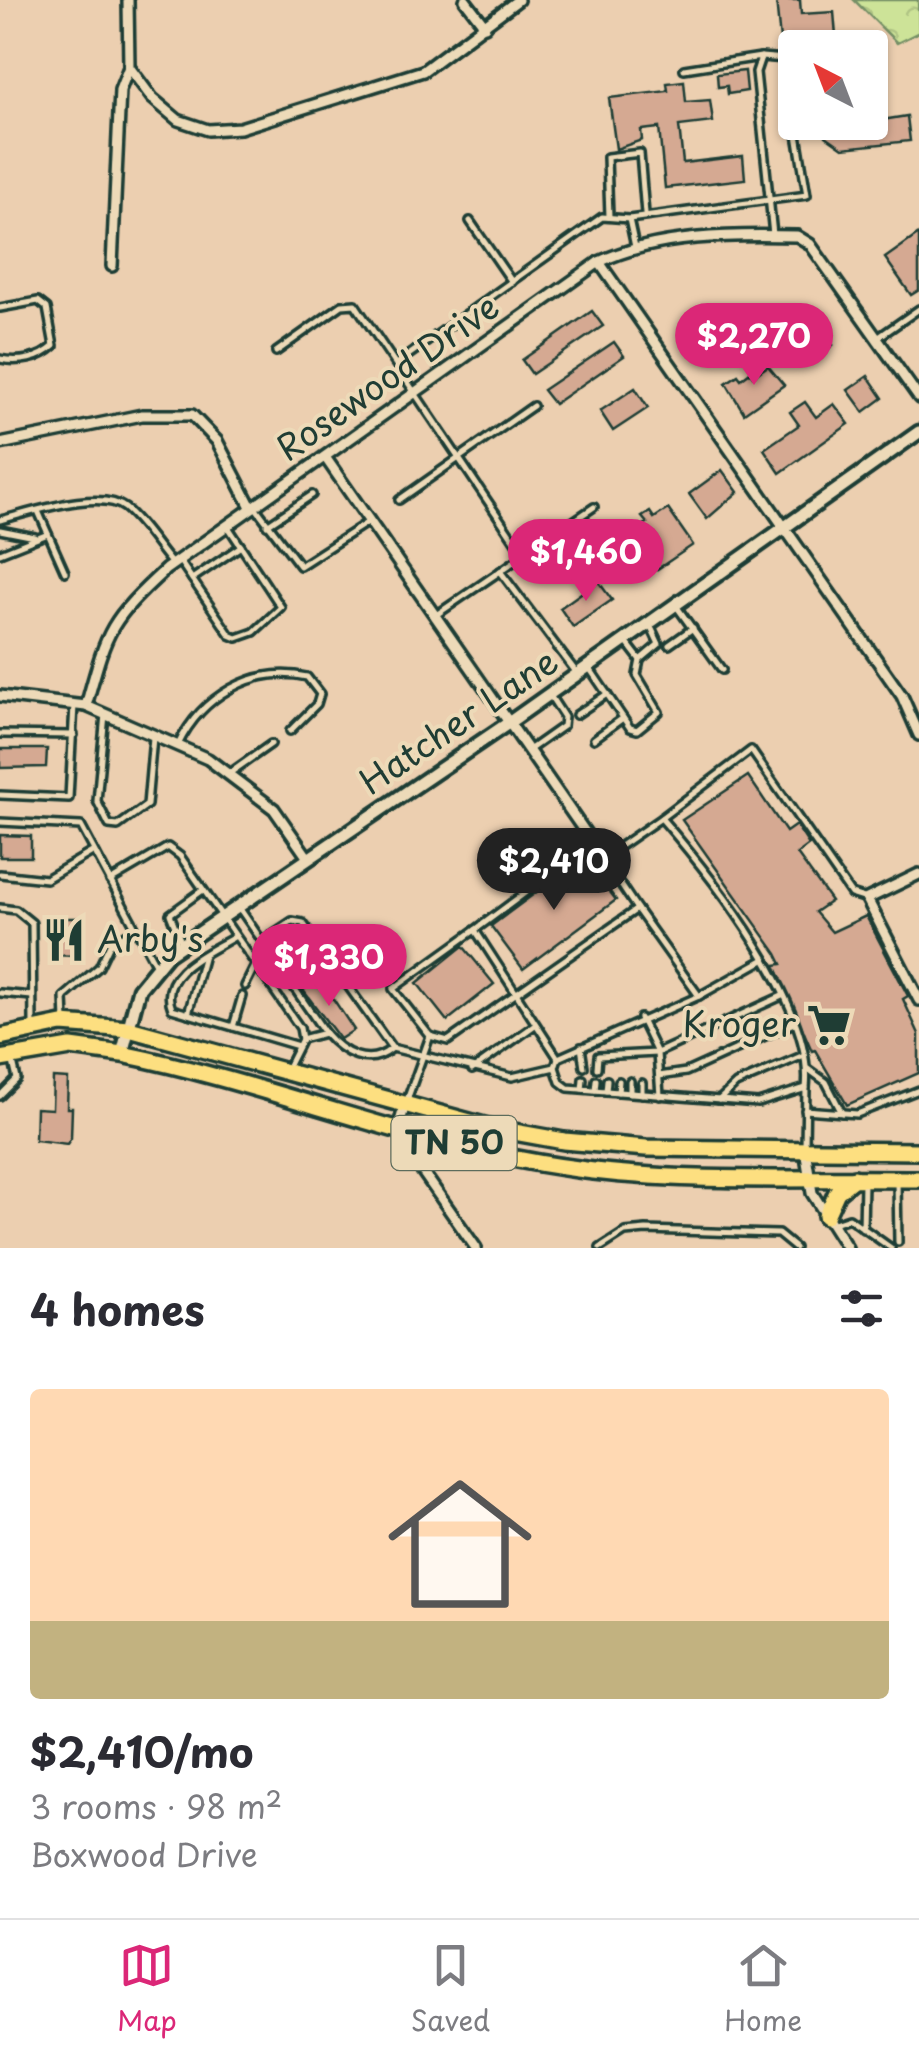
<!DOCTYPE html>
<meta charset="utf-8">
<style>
:root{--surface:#fff;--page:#f7f7f7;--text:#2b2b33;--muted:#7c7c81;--line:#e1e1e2;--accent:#db2777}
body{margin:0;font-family:"Playpen Sans",sans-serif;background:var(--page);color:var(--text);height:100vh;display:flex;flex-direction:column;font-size:38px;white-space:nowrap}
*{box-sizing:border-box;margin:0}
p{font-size:32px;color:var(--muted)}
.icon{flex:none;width:55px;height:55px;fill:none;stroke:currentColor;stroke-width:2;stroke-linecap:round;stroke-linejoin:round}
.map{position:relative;height:1248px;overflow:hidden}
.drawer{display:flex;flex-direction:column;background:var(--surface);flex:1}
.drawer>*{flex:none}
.needle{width:65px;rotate:318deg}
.buttons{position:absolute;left:778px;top:30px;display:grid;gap:20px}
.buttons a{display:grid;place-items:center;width:110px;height:110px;border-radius:10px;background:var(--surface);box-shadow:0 2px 8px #0004;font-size:50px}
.price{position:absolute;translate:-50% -85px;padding:0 22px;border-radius:35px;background:var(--accent);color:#fff;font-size:32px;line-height:65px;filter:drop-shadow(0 2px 5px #0008)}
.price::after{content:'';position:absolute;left:50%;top:60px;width:30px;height:22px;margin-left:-15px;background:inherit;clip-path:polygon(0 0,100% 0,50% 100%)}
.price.active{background:#222;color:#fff}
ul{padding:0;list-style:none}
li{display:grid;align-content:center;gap:20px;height:530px;padding:0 30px}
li+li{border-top:2px solid var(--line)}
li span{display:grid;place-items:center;height:310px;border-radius:10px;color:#555}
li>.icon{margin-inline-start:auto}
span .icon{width:180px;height:180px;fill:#fffc;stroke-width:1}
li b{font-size:42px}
h2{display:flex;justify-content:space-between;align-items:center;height:120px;padding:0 30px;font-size:42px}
.dock{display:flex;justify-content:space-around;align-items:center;height:140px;border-top:2px solid var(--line);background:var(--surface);font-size:28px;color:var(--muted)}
.dock a{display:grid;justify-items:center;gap:5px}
.dock .active{color:var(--accent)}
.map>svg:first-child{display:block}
</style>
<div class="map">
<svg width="919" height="1248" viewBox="0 0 919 1248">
<defs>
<pattern id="forest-crowns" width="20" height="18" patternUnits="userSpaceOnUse" patternTransform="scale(2.5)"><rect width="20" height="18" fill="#cde398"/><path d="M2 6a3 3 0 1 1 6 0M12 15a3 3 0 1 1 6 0" fill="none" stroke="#b0c484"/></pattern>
</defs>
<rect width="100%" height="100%" fill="#eccfb0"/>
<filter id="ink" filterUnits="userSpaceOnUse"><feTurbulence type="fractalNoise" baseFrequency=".01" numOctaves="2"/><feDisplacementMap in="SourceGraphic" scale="20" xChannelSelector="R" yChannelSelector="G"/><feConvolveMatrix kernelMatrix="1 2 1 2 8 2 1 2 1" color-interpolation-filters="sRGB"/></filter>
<g filter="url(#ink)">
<polygon fill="url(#forest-crowns)" stroke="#769066" stroke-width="2.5" points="854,0 918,0 919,32 897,43"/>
<g fill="#d5a992" stroke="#1f3d34" stroke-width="2.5">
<polygon points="776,0 800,0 801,14 834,12 836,36 780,40"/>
<polygon points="745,71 747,91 728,94 727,86 718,87 717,74"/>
<polygon points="684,81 686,102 710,100 713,122 679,126 683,163 743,156 745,179 665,188 659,128 641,130 642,140 616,149 609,98 668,91 667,83"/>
<polygon points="907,116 910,141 843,148 826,136 825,122 870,122"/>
<polygon points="919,234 919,290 911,295 885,258"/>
<polygon points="592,311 603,326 532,374 522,360"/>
<polygon points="719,318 728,330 702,349 693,336"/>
<polygon points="816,320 833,345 816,357 806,341 785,355 779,346"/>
<polygon points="614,342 624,356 554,404 543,390"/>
<polygon points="768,366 784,385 744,413 726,383 738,375 741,379 750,372 753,376"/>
<polygon points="868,376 883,398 864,412 848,390"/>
<polygon points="635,388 648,408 613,431 600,411"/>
<polygon points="805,402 816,417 834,404 849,424 780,473 764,449 799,425 790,412"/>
<polygon points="722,470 738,492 707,519 689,494"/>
<polygon points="668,509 693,545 656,570 632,533 647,523 642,517 650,512 654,518"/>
<polygon points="598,581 612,600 573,627 560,608"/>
<polygon points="0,749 47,749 46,767 0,768"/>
<polygon points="748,776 786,832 796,825 809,845 797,854 831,901 815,912 832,932 866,916 908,996 903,999 919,1034 919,1073 847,1105 815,1050 812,1051 775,965 782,964 777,954 682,820"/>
<polygon points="0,835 31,836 31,857 0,857"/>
<polygon points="584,857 616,900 523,969 491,926"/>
<polygon points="51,918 78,918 77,956 50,955"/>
<polygon points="463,946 494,984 447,1021 417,983"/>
<polygon points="320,979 354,1030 340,1039 303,990"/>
<polygon points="53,1078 68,1079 67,1108 72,1108 71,1138 67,1144 35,1140 36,1108 52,1109"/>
</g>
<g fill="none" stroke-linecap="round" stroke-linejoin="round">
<g stroke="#1f3d34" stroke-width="12">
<g id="service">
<polyline points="684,69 761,57"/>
<polyline points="609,217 607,157 640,153 645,214"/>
<polyline points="629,219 635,247"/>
<polyline points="470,221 512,282"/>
<polyline points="773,235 756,72 761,57 786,59 795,120"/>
<path d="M0 308 38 301 47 308 54 346C40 359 19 363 0 359"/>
<polyline points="876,339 919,309"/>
<polyline points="276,352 342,305 355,304 524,555"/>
<polyline points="396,364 602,217 629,219 807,195 795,122"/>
<polyline points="399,500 533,406"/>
<polyline points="256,508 300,566 368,522"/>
<polyline points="38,511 65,572"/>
<path d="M0 520C30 513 100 488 125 508 143 523 157 547 172 564"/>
<polyline points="267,525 312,495"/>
<polyline points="0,530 35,537"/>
<polyline points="0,553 48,534"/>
<polyline points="179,560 230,635 237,638 254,632 281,607 227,525"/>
<polyline points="500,571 576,672"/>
<polyline points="192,579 241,546"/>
<polyline points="677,607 722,670"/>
<polyline points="436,615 594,507"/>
<polyline points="669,645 693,628"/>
<polyline points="640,660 659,644 650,625"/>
<polyline points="590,669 630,728 637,730 659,712 637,675 640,660 627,643"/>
<polyline points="105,714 97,801 109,825 118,826 147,805 153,737"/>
<polyline points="576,715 607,694"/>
<polyline points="0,734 74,735"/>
<polyline points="594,739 623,718"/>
<path d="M178 745C201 697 253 665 307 677L320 694 317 704 290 731"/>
<polyline points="529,750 563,726 564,717 551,697"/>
<polyline points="230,773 271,744"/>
<polyline points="0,795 69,798 74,705"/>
<polyline points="661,818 751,750 851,894 867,899"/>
<polyline points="0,822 81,826 156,966"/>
<polyline points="0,874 46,879 94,851"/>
<polyline points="110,881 168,847 180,856 300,1028 302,1039 287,1069"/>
<polyline points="0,908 16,910 32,923 33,1025"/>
<polyline points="240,909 325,1033"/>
<polyline points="637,909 699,996"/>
<polyline points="475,930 592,843"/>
<path d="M234 937C210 952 157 972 172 1009L298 1046"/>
<polyline points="262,941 292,921 303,923 392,1048 512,1077 555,1067 560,1082 568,1088 758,1103 806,1088 805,1146"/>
<polyline points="181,942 170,914 203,890"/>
<polyline points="245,986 256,964"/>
<polyline points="0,993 32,996"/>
<polyline points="188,1014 204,955"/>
<polyline points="65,1021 64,997 99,967 110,944 136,929"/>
<polyline points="233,1027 242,996"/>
<path d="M430 1036 448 1041 637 909 603 858 661 818C713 878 815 1006 806 1088"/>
<path d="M302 1039 325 1033C342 1053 368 1068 391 1049"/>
<polyline points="581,1047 584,1067"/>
<polyline points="555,1067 558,1058 699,996 765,959"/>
<polyline points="597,1068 598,1056 657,1053 640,1018"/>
<polyline points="808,1069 826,1082 842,1113"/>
<polyline points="472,1070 535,1025"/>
<polyline points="659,1076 686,1072 794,1023"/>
<polyline points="582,1089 583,1079"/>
<polyline points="595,1090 596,1080"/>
<polyline points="606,1091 607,1080"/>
<polyline points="618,1092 619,1081"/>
<polyline points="630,1093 630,1081"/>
<polyline points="642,1094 642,1083"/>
<polyline points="0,1096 17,1079 13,1062"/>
<polyline points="660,1096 657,1053 782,996"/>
<polyline points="407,1100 430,1036 393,989 475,930 558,1058"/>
<polyline points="719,1100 736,1084 804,1055"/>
<polyline points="805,1110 857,1114 919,1090"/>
<polyline points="897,1181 898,1242"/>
<polyline points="831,1224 849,1218 891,1248"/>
<polyline points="863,1229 864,1182"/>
<polyline points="600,1248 625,1232 646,1230 778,1234 795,1248"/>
</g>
</g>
<g stroke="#1f3d34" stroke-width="16">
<g id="minor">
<polyline points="128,0 129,67 152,98 178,120 208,130 240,128 423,71 518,0"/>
<polyline points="465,0 485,26"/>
<polyline points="599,262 902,696 919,735"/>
<polyline points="112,266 120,90 129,67"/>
<polyline points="0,444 142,415 192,415 217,441 251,507"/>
<polyline points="325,457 603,858"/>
<polyline points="0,696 86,706 208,759 274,809 308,858"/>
<path d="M86 706C107 631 107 623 166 569L599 262C656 235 734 234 797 236L810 244 919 398"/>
<polyline points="919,874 867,899 919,1000"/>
<polyline points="405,1104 398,1129 411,1155 476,1248"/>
<polyline points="805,1149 812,1193 847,1248"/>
</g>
</g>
<g stroke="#1f3d34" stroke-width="19">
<polyline id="tertiary" points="122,1054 139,989 167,955 507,724 919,432"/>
</g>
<g stroke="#1f3d34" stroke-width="22">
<g id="primary">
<polyline points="0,1037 62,1024 129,1029 492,1128 564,1141 646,1148 919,1151"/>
<path d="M0 1059 71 1047 122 1054C275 1085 422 1149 578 1169 690 1184 806 1177 919 1179"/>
<polyline points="826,1216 837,1192 854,1178"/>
</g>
</g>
<use href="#service" stroke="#eddab8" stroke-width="5"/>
<use href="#minor" stroke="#eddab8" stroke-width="9"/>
<use href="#tertiary" stroke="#eddab8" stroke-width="11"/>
<use href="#primary" stroke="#fddf80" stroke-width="15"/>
</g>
</g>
<defs>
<g id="restaurant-bare" transform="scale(3.45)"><path d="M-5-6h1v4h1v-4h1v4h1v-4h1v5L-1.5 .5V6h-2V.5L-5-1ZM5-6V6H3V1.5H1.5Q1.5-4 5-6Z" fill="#1f3d34" stroke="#eddab8" stroke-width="2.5" paint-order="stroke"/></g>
<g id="supermarket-bare" transform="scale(3.45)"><path d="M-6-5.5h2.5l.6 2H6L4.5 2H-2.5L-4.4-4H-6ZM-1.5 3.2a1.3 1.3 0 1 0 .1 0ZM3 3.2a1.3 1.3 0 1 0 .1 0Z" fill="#1f3d34" stroke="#eddab8" stroke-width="2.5" paint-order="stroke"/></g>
</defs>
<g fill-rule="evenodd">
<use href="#restaurant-bare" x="64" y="940"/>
<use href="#supermarket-bare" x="829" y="1025"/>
</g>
<g text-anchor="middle" stroke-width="8" stroke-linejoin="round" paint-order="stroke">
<rect fill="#eddab8" stroke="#5d6c5c" stroke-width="2.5" x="391.5" y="1116" width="125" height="54" rx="8"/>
<g font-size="32" font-weight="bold" fill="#1f3d34">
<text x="454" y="1154">TN 50</text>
</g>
<g font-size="35" fill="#1f3d34" stroke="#eddab8">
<text transform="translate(388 378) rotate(-35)" y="12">Rosewood Drive</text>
<text transform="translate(459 722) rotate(-34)" y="12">Hatcher Lane</text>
</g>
<g font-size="35" fill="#1f3d34" stroke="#eddab8" text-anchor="start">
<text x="97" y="952">Arby's</text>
<text x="796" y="1037" text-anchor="end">Kroger</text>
</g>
</g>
</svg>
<div class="buttons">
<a><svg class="needle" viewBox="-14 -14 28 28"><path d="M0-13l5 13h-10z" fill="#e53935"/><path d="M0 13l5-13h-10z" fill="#7c7c81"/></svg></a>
</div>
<b class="price" style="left:754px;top:388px">$2,270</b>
<b class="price" style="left:586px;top:604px">$1,460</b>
<b class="price active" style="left:554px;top:913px">$2,410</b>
<b class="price" style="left:329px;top:1009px">$1,330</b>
</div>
<section class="drawer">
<h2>4 homes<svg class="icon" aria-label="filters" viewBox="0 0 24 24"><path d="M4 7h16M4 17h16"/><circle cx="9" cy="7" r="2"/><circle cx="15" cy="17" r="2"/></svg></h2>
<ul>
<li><span style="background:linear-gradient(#ffd9b3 75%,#c2b280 0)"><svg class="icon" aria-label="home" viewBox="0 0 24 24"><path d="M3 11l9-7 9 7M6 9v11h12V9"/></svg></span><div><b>$2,410/mo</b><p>3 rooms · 98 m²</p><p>Boxwood Drive</p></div></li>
</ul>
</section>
<nav class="dock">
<a class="active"><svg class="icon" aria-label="map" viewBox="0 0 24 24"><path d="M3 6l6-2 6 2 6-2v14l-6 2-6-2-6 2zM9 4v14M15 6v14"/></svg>Map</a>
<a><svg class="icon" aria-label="saved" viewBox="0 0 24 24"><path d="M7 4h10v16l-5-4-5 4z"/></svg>Saved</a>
<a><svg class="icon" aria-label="home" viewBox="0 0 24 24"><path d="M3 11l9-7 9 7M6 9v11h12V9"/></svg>Home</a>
</nav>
